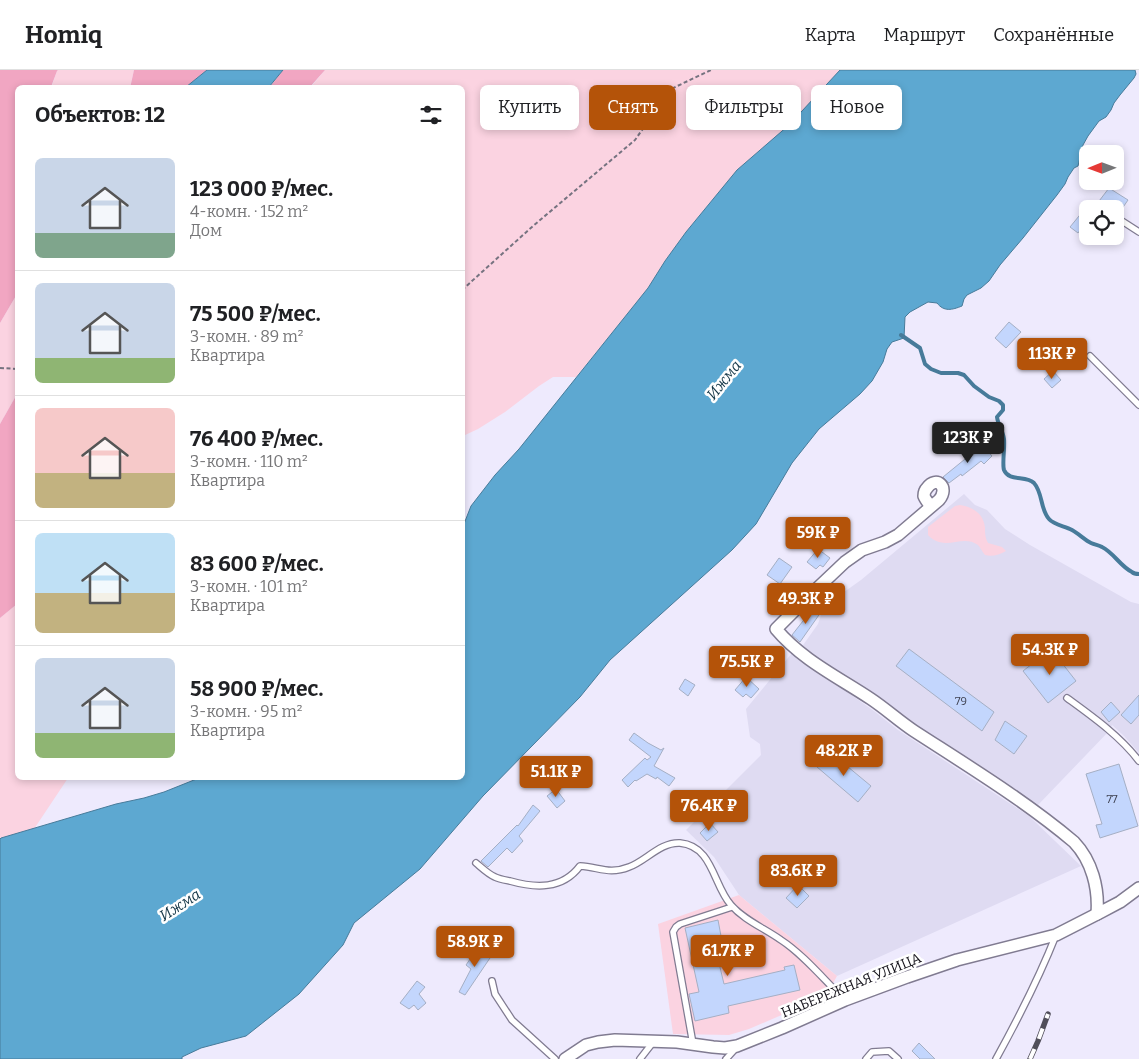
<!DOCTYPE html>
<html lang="ru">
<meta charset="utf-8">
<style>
:root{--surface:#fff;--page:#f2f2f2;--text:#202124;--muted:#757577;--line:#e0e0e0;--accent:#b45309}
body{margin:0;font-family:Bitter,serif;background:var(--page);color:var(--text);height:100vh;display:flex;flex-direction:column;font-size:19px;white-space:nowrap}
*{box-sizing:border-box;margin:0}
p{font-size:16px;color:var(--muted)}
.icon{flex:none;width:28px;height:28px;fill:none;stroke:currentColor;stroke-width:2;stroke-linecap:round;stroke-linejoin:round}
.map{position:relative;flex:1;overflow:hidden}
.details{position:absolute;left:15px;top:15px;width:450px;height:695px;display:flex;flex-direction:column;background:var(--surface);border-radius:8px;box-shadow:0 2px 8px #0003}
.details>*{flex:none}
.top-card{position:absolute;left:480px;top:15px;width:475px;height:45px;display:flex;gap:10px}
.needle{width:32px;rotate:269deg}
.fabs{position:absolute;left:1079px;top:75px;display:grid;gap:10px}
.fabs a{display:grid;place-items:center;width:45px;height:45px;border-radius:8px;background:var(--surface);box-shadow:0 2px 8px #0003;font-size:25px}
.price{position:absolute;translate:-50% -42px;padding:0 11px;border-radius:5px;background:var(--accent);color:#fff;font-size:16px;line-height:32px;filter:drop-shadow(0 1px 2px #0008)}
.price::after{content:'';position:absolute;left:50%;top:30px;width:15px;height:11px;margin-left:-8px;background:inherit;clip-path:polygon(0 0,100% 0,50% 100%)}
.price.on{background:#222;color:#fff}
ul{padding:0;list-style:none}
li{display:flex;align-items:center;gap:15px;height:125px;padding:0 20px}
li+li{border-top:1px solid var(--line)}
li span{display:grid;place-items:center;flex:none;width:140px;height:100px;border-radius:8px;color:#555}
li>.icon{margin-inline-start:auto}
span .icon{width:60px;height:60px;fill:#fffc;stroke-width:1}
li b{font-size:21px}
h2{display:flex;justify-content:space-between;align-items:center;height:60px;padding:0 20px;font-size:21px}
.tag{padding:0 18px;border-radius:8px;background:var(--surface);box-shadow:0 2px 8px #0003;font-size:18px;line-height:45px}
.tag.on{background:var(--accent);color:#fff}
header{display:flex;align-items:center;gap:30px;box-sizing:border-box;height:70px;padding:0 25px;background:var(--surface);border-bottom:1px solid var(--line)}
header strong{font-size:24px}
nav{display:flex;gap:28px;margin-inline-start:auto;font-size:18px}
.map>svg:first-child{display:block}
</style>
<header>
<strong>Homiq</strong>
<nav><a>Карта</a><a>Маршрут</a><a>Сохранённые</a></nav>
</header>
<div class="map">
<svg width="1139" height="989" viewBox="0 0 1139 989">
<rect width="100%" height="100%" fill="#eeeafd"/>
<g fill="#dfdbf2">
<polygon points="964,424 975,435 987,440 1005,459 1030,475 1131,532 1139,534 1139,683 1124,666 1112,655 1110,660 1038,735 1036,735 819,592 801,578 818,554 821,545 815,541 828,521 837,527 861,510"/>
<polygon points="792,583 874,641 898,660 1029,746 1081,796 837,906 739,825 714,787 686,760 761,685 760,674 750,667 746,639"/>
</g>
<g fill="#fbd3e1">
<polygon points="58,0 134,0 130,17 51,18 57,1"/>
<polygon points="325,0 840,0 790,55 765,77 711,131 686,162 665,191 648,218 576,307 553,307 539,316 505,342 478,359 463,366 462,18 310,18"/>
<polygon points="17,224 17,324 0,354 0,253"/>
<path d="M960 435C973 437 984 444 985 458 985 463 985 468 988 473L1002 477 1006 481C999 485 992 487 985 485 982 482 981 478 978 475 962 463 945 483 928 465V457L955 436Z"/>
<polygon points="17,534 18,708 68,708 34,759 0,769 0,548"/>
<polygon points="739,825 837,906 826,926 749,959 729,965 673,964 658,854"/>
</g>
<g fill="#f1a6c2">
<polygon points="0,0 58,0 57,1 51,17 18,18 17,224 0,253"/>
<polygon points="134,0 207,0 186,17 130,18"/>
<polygon points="283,0 325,0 310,17 269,18"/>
<polygon points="17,324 17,534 0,548 0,354"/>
</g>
<g fill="#5da8d1" stroke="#477b9a">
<polygon points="207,0 283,0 269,17 186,17"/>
<path d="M840 0H1135L1136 4 1134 8 1120 25 1114 33 1111 40 1106 47 1099 51 1088 66 1083 75 1078 96 1074 98 1068 107 1065 114 1057 125 1023 168 1000 195 989 211 981 218 967 225 964 229 962 236C952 240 944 242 937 233L928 232 910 242 905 247 904 268 892 272 887 279 883 292 872 311 860 324 819 359 792 393 756 454 732 480 610 590 580 627 483 726 420 799 354 853 343 875 299 924 246 966 201 978 182 987V989H0V769L1 768 116 734 144 728 164 722 199 708H462V459L471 436 495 405 519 379 648 218 665 191 686 162 737 100 789 55Z"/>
</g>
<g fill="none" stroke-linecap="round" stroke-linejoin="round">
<path stroke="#477b9a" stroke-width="4" d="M901 265 920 278 925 294 931 299 941 303H958L964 305 974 316 989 327 999 331 1003 335V340L997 347C998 355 1003 361 1004 369 1005 377 1002 394 1004 400 1009 412 1026 405 1034 413 1043 423 1040 439 1049 449 1054 455 1065 456 1072 460 1079 464 1085 470 1091 473 1095 475 1099 475 1102 477 1114 483 1120 496 1132 502 1134 504 1137 504 1139 504"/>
</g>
<g fill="#c3d6fd" stroke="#a5afc4">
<polygon points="1109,118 1128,130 1115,149 1115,139 1093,139"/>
<polygon points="1088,135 1088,164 1081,159 1078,163 1070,157"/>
<polygon points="1009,252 1021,262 1006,278 995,268"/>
<polygon points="1053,301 1061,310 1052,318 1044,309"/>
<polygon points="983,376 992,386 984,394 981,391 962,406 961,404 949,413 943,407 970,385 971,387"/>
<polygon points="812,456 819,463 808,474 801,467"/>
<polygon points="818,479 830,488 823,497 820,495 816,499 807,492"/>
<polygon points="779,488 792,497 780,514 767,505"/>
<polygon points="814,537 821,542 800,572 792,565"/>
<polygon points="909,579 994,642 982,661 896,596"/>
<polygon points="1051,579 1076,611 1048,633 1023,601"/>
<polygon points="746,607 759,619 751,628 746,624 743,627 735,620"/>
<polygon points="685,609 695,615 688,626 679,619"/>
<polygon points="1139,625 1139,645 1131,654 1121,645"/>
<polygon points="1111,632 1120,642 1109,652 1101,642"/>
<polygon points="1005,651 1027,666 1014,684 995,670"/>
<polygon points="634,663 648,673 661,680 664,678 654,696 675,708 669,716 657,707 656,709 647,704 636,711 635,710 628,717 622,710 645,688 647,690 651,687 629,670"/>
<polygon points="830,682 871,716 858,732 817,697"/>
<polygon points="1119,694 1138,756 1100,768 1096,755 1102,754 1086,704"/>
<polygon points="556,719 565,731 557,738 547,726"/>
<polygon points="533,735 540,741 519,766 523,771 512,783 507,778 488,797 481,791 517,755 518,756"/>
<polygon points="710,753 718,762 707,771 700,763"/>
<polygon points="798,815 809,826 797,838 786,828"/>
<polygon points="718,850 721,866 713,868 724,914 785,900 784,897 794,895 800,920 728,936 729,943 695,951 689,924 699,922 685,858"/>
<polygon points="479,876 492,885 465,925 459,922 471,899 466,895"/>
<polygon points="417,911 425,917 419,924 426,933 418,940 414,935 409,939 400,933"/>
<polygon points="919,973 935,989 920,989 912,981"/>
</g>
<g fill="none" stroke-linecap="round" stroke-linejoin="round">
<g stroke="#807b91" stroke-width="8">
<g id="service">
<polyline points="1122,151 1139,162"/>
<polyline points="1090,286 1139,335"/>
<path d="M1067 628C1093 647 1120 666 1139 691"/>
<path d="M476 793C482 798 488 804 495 807 499 809 505 810 510 811 535 818 562 820 580 796 599 797 609 805 629 797 646 791 660 772 680 773 713 776 713 815 731 835 744 850 764 858 781 870 804 885 825 911 845 930"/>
<polyline points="492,911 495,924 512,950 555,989"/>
<polyline points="693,974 673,862 676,857 680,854 732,837"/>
<polyline points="640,989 654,971"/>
<polyline points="726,989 736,978"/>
<polyline points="866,989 872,982 889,981 898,989"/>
<path d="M996 989C1018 949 1039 908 1056 865"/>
</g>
</g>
<g stroke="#807b91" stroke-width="14">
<g id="minor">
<path d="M931 437C929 434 925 429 924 426 924 423 925 420 927 418 936 405 950 417 939 430L898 465 885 472 862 480 845 492 807 528 776 559C802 590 838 607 871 629 886 639 899 651 914 661 968 696 1024 730 1074 772 1092 791 1099 818 1097 844"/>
<polyline points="565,989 586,975 598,972 615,970 677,972 713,977 725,978 737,976 782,958 845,930 907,907 957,890 1056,865 1101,842 1120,832 1139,818"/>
</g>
</g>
<g stroke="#767380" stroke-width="2" stroke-dasharray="4 2.5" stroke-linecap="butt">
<polyline points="462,220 533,156 635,70 671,19 711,0"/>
<polyline points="0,298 18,299"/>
</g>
<use href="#service" stroke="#fff" stroke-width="5.5"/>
<use href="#minor" stroke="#fff" stroke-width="11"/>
<g stroke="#504e59" stroke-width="5.5">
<polyline id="rail" points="1030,989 1038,971 1048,944"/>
</g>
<use href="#rail" stroke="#fff" stroke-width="4" stroke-dasharray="11" stroke-linecap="butt"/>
</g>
<g text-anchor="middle" stroke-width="5" stroke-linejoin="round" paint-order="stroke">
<g font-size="11" fill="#3f4252">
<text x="961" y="635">79</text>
<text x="1112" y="733">77</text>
</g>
<g font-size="14" fill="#131119" stroke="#fff">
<text transform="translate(851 915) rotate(-22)" y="5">НАБЕРЕЖНАЯ УЛИЦА</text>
</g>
<g font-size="15" font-style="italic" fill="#133546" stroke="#fff">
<text transform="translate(724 310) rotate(-51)" y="5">Ижма</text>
<text transform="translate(180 835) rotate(-33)" y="5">Ижма</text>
</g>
</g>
</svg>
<div class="fabs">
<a><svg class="needle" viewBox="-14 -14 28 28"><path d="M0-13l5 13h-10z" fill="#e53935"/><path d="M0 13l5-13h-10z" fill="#757577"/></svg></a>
<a><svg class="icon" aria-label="locate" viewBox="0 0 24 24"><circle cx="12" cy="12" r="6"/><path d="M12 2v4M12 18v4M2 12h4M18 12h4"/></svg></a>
</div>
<b class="price" style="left:1052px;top:310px">113K ₽</b>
<b class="price on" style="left:968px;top:394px">123K ₽</b>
<b class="price" style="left:818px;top:489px">59K ₽</b>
<b class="price" style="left:806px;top:555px">49.3K ₽</b>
<b class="price" style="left:1050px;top:606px">54.3K ₽</b>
<b class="price" style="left:747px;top:618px">75.5K ₽</b>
<b class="price" style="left:844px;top:707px">48.2K ₽</b>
<b class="price" style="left:556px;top:728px">51.1K ₽</b>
<b class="price" style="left:709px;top:762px">76.4K ₽</b>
<b class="price" style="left:798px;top:827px">83.6K ₽</b>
<b class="price" style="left:475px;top:898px">58.9K ₽</b>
<b class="price" style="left:728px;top:907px">61.7K ₽</b>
<div class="top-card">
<a class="tag">Купить</a>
<a class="tag on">Снять</a>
<a class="tag">Фильтры</a>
<a class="tag">Новое</a>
</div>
<section class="details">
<h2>Объектов: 12<svg class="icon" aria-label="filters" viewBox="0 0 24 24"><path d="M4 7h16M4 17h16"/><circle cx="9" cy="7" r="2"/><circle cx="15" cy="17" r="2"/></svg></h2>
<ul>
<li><span style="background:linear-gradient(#c9d6e8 75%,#7fa58c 0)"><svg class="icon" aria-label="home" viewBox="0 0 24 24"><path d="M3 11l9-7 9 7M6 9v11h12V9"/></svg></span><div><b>123 000 ₽/мес.</b><p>4-комн. · 152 m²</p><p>Дом</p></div></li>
<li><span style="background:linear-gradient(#c9d6e8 75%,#8fb573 0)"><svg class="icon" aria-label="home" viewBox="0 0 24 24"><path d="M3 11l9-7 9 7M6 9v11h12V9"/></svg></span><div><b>75 500 ₽/мес.</b><p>3-комн. · 89 m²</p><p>Квартира</p></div></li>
<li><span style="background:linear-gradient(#f6c9c9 65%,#c2b280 0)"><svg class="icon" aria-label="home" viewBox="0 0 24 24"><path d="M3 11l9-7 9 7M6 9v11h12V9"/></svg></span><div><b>76 400 ₽/мес.</b><p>3-комн. · 110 m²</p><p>Квартира</p></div></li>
<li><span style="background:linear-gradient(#bfe0f5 60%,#c2b280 0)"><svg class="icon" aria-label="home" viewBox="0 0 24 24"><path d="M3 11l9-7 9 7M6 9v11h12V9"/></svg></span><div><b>83 600 ₽/мес.</b><p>3-комн. · 101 m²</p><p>Квартира</p></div></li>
<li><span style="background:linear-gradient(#c9d6e8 75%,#8fb573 0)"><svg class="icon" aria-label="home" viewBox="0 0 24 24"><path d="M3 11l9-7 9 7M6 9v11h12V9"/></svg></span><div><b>58 900 ₽/мес.</b><p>3-комн. · 95 m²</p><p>Квартира</p></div></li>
</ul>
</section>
</div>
